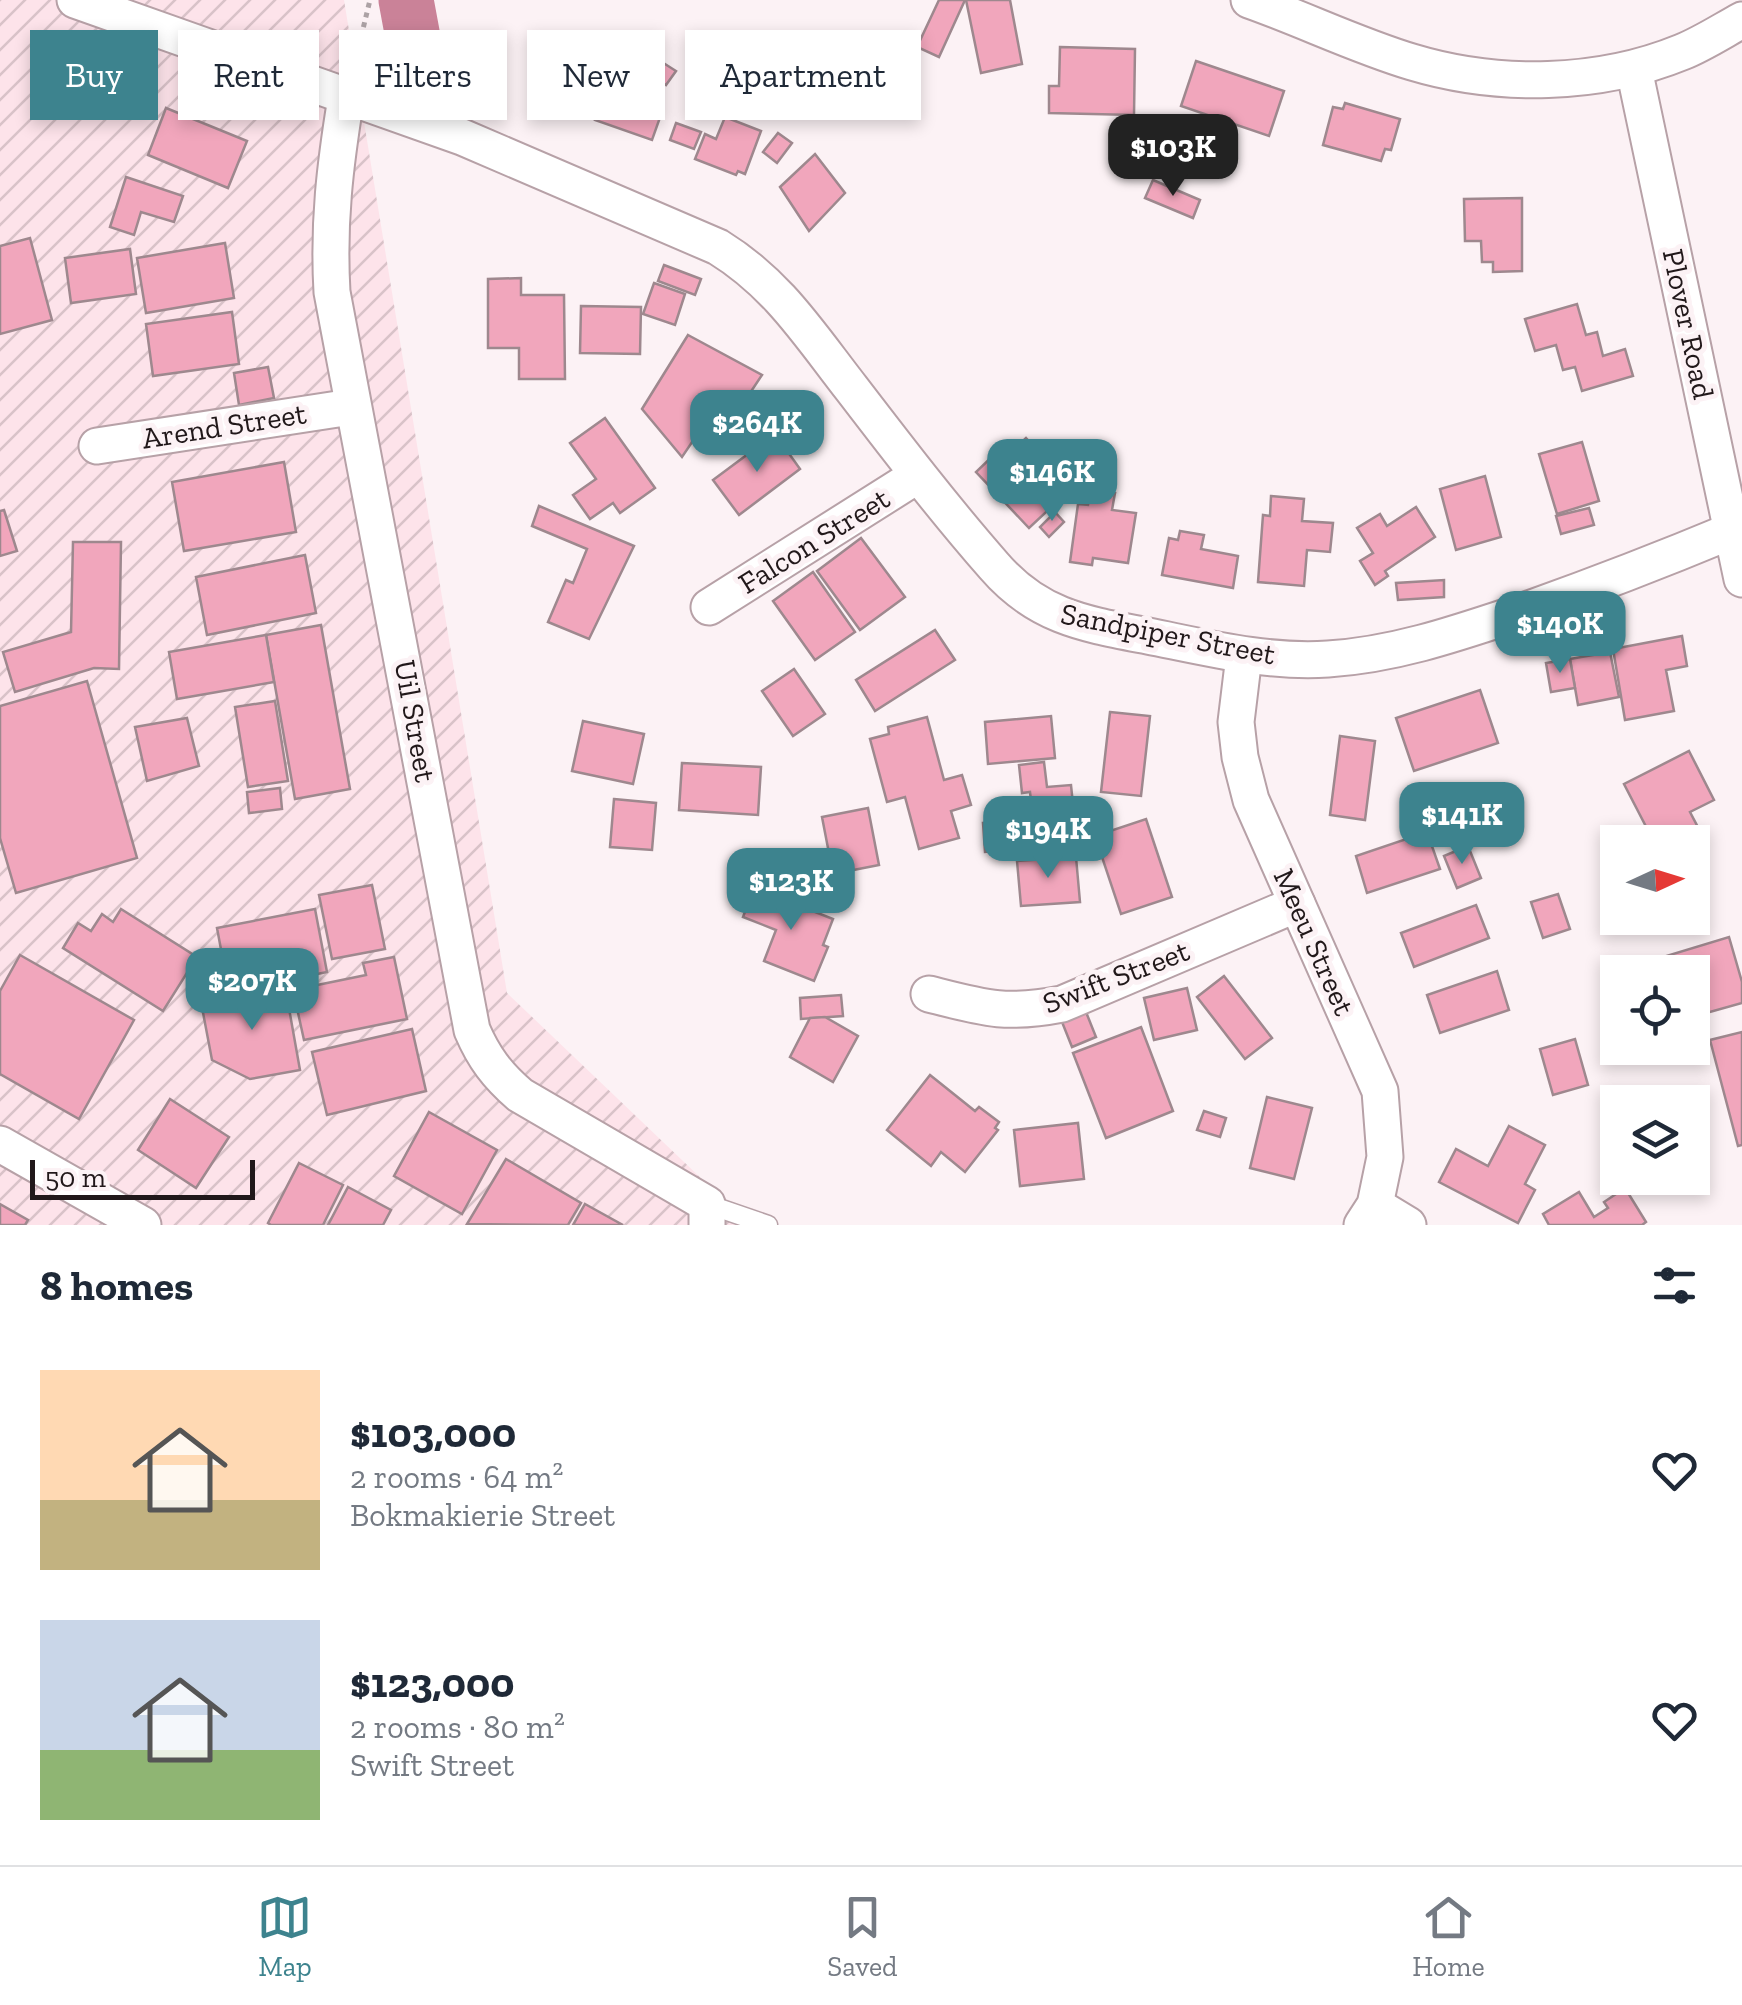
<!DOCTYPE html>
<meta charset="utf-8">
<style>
:root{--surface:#fff;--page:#f6f6f7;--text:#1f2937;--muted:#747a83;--line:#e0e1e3;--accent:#3d838e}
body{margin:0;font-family:"Zilla Slab",serif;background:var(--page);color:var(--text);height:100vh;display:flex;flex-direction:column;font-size:38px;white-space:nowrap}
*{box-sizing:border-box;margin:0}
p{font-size:32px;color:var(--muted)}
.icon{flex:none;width:55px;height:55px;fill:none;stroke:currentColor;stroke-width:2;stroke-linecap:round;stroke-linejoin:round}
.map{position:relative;height:1225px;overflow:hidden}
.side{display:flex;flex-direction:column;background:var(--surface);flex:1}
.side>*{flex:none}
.guide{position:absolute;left:30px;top:30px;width:1000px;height:90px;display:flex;gap:20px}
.needle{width:65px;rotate:86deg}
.controls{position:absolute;left:1600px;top:825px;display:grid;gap:20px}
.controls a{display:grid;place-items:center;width:110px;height:110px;border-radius:0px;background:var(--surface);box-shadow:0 5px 15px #0003;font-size:50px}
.scale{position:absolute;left:30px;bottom:25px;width:225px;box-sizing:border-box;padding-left:10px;border:5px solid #21181a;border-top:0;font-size:28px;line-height:35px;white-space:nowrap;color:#21181a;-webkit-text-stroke:8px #fcf2f5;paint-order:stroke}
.price{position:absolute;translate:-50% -85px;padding:0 22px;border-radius:20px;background:var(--accent);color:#fff;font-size:32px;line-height:65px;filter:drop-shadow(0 2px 5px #0008)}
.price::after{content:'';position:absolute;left:50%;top:60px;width:30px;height:22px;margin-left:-15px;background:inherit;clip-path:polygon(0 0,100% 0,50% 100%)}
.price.active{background:#222;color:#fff}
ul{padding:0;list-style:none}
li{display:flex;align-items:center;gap:30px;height:250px;padding:0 40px}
li span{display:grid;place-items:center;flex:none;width:280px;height:200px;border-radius:0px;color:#555}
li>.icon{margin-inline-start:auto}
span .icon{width:120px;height:120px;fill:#fffc;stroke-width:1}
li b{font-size:42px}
h2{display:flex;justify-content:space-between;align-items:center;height:120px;padding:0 40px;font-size:42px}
.tag{padding:0 35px;border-radius:0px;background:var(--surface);box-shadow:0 5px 15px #0003;font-size:35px;line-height:90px}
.tag.active{background:var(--accent);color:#fff}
.tab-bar{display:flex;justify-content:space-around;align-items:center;height:140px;border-top:2px solid var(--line);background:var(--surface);font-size:28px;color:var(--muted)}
.tab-bar a{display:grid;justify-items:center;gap:5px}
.tab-bar .active{color:var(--accent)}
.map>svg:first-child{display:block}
</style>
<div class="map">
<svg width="1742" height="1225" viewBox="0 0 1742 1225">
<defs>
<pattern id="industrial-furrows" width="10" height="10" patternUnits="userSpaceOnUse" patternTransform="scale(2.5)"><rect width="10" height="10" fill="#fde3ea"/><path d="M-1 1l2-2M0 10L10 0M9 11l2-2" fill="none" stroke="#d9c2c8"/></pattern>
</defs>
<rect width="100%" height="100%" fill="#fcf2f5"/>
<polygon fill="url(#industrial-furrows)" points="0,0 344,0 507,993 750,1225 0,1225"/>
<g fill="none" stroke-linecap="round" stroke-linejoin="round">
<polyline stroke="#ca8298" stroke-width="55" points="406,0 419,70"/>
</g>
<g fill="#f1a6bc" stroke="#9e888e" stroke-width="2.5">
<polygon points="939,0 965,0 939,57 917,47"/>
<polygon points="966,0 1010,0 1022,64 981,73"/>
<polygon points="574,47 578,99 533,102 529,50"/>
<polygon points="1060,47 1135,49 1134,115 1049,113 1049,86 1059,86"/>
<polygon points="65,51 89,60 80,83 56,74"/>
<polygon points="654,57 676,71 666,85 644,71"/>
<polygon points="1196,61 1284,91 1269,136 1181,106"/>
<polygon points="605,90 663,109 652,140 595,120"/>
<polygon points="1345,103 1400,119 1391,150 1385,149 1381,161 1323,145 1333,107 1343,109"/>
<polygon points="166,108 247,141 228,188 148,155"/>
<polygon points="725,117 761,131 745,174 738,171 736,175 695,159 705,134 716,139"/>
<polygon points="676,123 701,132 694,149 670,140"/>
<polygon points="778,133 792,143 777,163 763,152"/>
<polygon points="815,154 845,193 809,231 780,187"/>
<polygon points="126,177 183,196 174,222 141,212 134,235 110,227"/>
<polygon points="1153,180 1200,200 1193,218 1145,198"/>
<polygon points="1522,198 1522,271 1493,272 1493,262 1482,262 1481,241 1465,241 1464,199"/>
<polygon points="30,238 52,320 0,334 0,246"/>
<polygon points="225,243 234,298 146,313 137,258"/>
<polygon points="130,249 136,294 71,303 65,258"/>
<polygon points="664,265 701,279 695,295 658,281"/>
<polygon points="521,278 521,295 564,295 565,379 519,379 519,348 488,348 488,279"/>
<polygon points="654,283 685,294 675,325 643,314"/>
<polygon points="1577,304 1586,335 1597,332 1603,356 1625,349 1633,376 1582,391 1575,367 1563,370 1556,345 1535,351 1525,319"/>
<polygon points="581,306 641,307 640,354 580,353"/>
<polygon points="232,312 239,364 153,376 146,324"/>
<polygon points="688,335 762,375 746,399 726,392 682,457 642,409"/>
<polygon points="268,367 274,398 239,405 234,373"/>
<polygon points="605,418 655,488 620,513 613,503 590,519 573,495 596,479 570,443"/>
<polygon points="775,434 800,469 739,515 713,480"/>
<polygon points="1026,438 1039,452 1027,464 1060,499 1029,528 976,472 1001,448 1008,455"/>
<polygon points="1582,442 1599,501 1557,514 1539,454"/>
<polygon points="284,462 296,532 184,551 172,482"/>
<polygon points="1485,476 1501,537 1456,550 1440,489"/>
<polygon points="1091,489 1115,493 1112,510 1136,513 1128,563 1093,558 1092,565 1070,562 1078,504 1088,505"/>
<polygon points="1271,496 1304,499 1302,521 1333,523 1330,552 1307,550 1304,586 1258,582 1263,515 1270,516"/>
<polygon points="539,506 634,546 589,639 548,622 566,580 573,583 587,549 532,526"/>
<polygon points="1416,507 1435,537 1385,571 1388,576 1375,585 1360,561 1373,553 1357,528 1380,514 1387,526"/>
<polygon points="1589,508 1594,525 1561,534 1556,516"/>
<polygon points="4,510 17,551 0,556 0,511"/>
<polygon points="1055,512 1064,522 1049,537 1040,527"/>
<polygon points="1180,531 1204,535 1201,549 1238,556 1233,588 1162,575 1169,538 1178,540"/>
<polygon points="861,538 905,597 860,630 817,571"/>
<polygon points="73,542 121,542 119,669 94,668 15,692 3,652 71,632"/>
<polygon points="305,555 316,613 207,635 196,577"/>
<polygon points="813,572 855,632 815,660 773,601"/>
<polygon points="1444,580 1444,597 1398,600 1396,583"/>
<polygon points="321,625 350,789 295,799 266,635"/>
<polygon points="935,630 955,660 875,711 856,680"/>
<polygon points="266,635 274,682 177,699 169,652"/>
<polygon points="1682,636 1687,666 1666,670 1674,711 1625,720 1613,649"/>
<polygon points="1610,652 1619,697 1578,705 1570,659"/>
<polygon points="1570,659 1575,688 1551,692 1546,663"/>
<polygon points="794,669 825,714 793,736 762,691"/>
<polygon points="87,681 137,858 16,893 0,838 0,706"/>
<polygon points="1480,690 1498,743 1414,771 1396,718"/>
<polygon points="275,701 288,781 248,787 235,707"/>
<polygon points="1110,712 1150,716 1141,796 1101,792"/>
<polygon points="1051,716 1055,758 988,764 985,722"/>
<polygon points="927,717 944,780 962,775 971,805 951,811 959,838 919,849 905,797 887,802 870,739 889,734 888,727"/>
<polygon points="187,718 199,766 147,781 135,727"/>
<polygon points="583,721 644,734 633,784 572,771"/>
<polygon points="1340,736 1375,741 1365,820 1330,815"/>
<polygon points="1689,751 1714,800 1690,812 1701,833 1684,842 1654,842 1624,784"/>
<polygon points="1044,762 1047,787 1071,785 1074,814 1033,817 1030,792 1022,793 1019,765"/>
<polygon points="682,763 761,767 758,815 679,810"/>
<polygon points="280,788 282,809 249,813 247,792"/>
<polygon points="614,799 656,803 652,850 610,847"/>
<polygon points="868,808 879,865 833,874 822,817"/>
<polygon points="1028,819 1031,848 985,852 983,823"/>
<polygon points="1146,819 1172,897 1121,914 1095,836"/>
<polygon points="1427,832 1440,869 1367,893 1356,856"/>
<polygon points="1468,846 1481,878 1457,888 1444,856"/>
<polygon points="1076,857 1080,902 1021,906 1017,861"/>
<polygon points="372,885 385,949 332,959 319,895"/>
<polygon points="754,888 833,919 823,945 828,947 814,981 764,961 776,930 743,917"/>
<polygon points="1558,894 1570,929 1543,938 1531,902"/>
<polygon points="1476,905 1489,938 1414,967 1401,933"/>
<polygon points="121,909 197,957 163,1011 63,948 78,923 91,931 102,914 113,922"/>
<polygon points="315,909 327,972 229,992 217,928"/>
<polygon points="1729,937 1742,982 1742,1003 1692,1017 1692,972 1668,972 1663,957"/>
<polygon points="20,955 134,1020 79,1119 0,1074 0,991"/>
<polygon points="394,957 407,1019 304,1040 293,990 366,975 363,963"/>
<polygon points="1497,971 1509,1010 1440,1033 1427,995"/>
<polygon points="1224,976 1272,1038 1245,1059 1197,997"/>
<polygon points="285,986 300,1070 250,1079 212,1060 201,1002"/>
<polygon points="1187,988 1197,1030 1154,1040 1144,998"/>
<polygon points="841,995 843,1016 801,1019 800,998"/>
<polygon points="1086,1012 1096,1037 1072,1047 1062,1022"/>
<polygon points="825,1017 858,1036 833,1082 790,1057 810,1018"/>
<polygon points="1141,1027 1173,1111 1106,1138 1073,1053"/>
<polygon points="412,1029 426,1091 327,1115 312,1052"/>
<polygon points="1742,1032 1742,1145 1738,1146 1710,1040"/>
<polygon points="1575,1039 1588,1085 1553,1095 1540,1049"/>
<polygon points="930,1075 975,1111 979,1107 999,1122 995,1128 998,1130 965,1172 941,1152 931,1166 887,1130"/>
<polygon points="1267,1097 1312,1108 1294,1179 1250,1168"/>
<polygon points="170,1099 229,1137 196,1188 138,1150"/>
<polygon points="1204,1111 1226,1118 1220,1137 1197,1130"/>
<polygon points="429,1112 497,1150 462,1214 394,1176"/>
<polygon points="1078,1123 1084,1179 1020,1186 1014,1130"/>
<polygon points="1509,1126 1545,1145 1525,1184 1535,1190 1518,1223 1439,1182 1456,1149 1488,1166"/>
<polygon points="506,1159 581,1203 568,1225 467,1224"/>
<polygon points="299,1163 343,1185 323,1225 271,1225 268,1223"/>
<polygon points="348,1187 391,1210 383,1225 328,1225"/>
<polygon points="1625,1188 1646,1222 1642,1225 1549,1225 1543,1214 1579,1192 1594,1217 1608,1208 1604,1202"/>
<polygon points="0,1204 28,1220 25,1225 0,1225"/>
<polygon points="585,1204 623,1225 573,1225"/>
</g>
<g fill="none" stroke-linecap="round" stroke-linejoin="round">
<g stroke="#b7a1a7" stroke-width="21">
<polyline id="lane" points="707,1204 768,1225"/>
</g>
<g stroke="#b7a1a7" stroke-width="39">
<g id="street">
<path d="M75 0 462 137 718 247C778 284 809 334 852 389 898 449 944 509 994 566 1038 617 1085 624 1148 636 1208 648 1267 663 1328 659 1392 655 1452 635 1512 615 1586 589 1659 561 1731 531"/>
<path d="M1249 0C1303 19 1358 46 1412 62 1498 88 1599 86 1682 52 1702 44 1722 31 1742 20"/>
<polyline points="1634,69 1742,579"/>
<path d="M346 98C335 165 328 223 332 292L472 1030C484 1058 497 1075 520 1095L707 1204V1225"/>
<polyline points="97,446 351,407"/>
<polyline points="709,607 918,475"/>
<polyline points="1244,656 1236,722 1240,757 1251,800 1380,1091 1385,1157 1375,1205 1362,1225"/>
<path d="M929 994C984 1008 1005 1015 1062 1004L1297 904"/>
<polyline points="0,1144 143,1225"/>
<polyline points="1375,1205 1408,1225"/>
</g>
</g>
<polyline stroke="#aca2a5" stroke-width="5" stroke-dasharray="5 5" stroke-linecap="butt" points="354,66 370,0"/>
<use href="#lane" stroke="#fff" stroke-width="18"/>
<use href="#street" stroke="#fff" stroke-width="35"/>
</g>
<g text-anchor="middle" stroke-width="10" stroke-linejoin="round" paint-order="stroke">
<g font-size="30" fill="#21181a" stroke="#fcf2f5">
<text transform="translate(1688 324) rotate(78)" y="10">Plover Road</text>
<text transform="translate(224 426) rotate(-9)" y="10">Arend Street</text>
<text transform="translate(814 541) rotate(-32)" y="10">Falcon Street</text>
<text transform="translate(1168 634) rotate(11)" y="10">Sandpiper Street</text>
<text transform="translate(415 721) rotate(80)" y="10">Uil Street</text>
<text transform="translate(1314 942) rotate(66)" y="10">Meeu Street</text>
<text transform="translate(1116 977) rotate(-21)" y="10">Swift Street</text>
</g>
</g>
</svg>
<div class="controls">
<a><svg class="needle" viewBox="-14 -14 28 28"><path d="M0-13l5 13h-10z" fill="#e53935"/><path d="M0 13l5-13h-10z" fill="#747a83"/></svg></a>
<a><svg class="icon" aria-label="locate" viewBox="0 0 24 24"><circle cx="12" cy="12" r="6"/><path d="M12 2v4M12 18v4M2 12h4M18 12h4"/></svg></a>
<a><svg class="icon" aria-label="layers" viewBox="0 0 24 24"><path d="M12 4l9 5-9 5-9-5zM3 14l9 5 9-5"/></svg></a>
</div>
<div class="scale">50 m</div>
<b class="price active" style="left:1173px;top:199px">$103K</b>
<b class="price" style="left:757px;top:475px">$264K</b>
<b class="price" style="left:1052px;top:524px">$146K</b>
<b class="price" style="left:1560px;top:676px">$140K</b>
<b class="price" style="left:1462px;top:867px">$141K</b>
<b class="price" style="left:1048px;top:881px">$194K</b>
<b class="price" style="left:791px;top:933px">$123K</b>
<b class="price" style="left:252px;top:1033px">$207K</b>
<div class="guide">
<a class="tag active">Buy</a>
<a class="tag">Rent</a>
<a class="tag">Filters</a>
<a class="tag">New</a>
<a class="tag">Apartment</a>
</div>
</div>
<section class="side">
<h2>8 homes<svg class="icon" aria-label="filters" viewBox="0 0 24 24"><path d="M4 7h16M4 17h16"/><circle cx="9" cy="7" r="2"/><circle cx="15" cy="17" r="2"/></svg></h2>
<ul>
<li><span style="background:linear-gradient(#ffd9b3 65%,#c2b280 0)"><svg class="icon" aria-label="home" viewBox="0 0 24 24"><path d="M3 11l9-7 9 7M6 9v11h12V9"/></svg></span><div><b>$103,000</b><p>2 rooms · 64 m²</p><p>Bokmakierie Street</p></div><svg class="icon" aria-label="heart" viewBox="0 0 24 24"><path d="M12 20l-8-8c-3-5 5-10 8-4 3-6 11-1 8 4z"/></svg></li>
<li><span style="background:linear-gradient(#c9d6e8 65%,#8fb573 0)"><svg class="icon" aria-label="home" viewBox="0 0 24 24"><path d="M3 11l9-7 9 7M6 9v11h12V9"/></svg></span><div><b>$123,000</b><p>2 rooms · 80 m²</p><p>Swift Street</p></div><svg class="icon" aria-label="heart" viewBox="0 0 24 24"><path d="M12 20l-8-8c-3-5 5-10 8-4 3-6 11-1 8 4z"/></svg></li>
</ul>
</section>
<nav class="tab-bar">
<a class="active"><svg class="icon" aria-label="map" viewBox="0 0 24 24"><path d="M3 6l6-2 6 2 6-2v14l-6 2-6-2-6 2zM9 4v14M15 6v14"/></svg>Map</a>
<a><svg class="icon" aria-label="saved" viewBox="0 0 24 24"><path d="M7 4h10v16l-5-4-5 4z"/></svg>Saved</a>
<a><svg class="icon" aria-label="home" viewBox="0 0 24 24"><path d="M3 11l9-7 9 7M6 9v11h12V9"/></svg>Home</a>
</nav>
